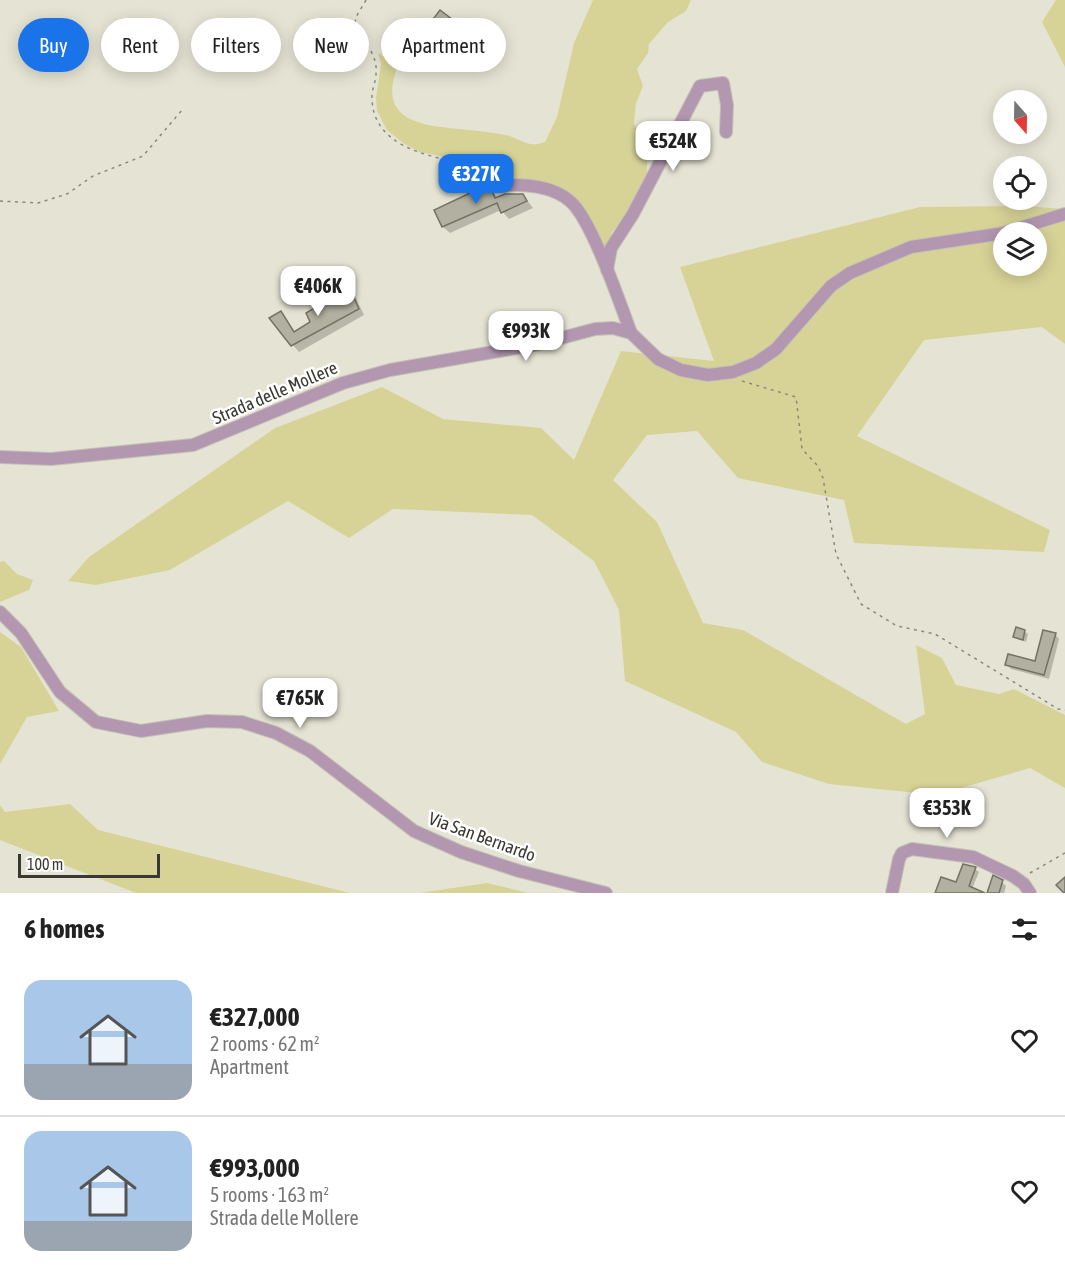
<!DOCTYPE html>
<meta charset="utf-8">
<style>
:root{--surface:#fff;--page:#f6f6f6;--text:#222;--muted:#767676;--line:#e0e0e0;--accent:#1a73e8}
body{margin:0;font-family:"Asap Condensed",sans-serif;background:var(--page);color:var(--text);height:100vh;display:flex;flex-direction:column;font-size:22px;white-space:nowrap}
*{box-sizing:border-box;margin:0}
p{font-size:20px;color:var(--muted)}
.icon{flex:none;width:33px;height:33px;fill:none;stroke:currentColor;stroke-width:2;stroke-linecap:round;stroke-linejoin:round}
.map{position:relative;height:893px;overflow:hidden}
.panel{display:flex;flex-direction:column;background:var(--surface);flex:1}
.panel>*{flex:none}
.top-card{position:absolute;left:18px;top:18px;width:600px;height:54px;display:flex;gap:12px}
.needle{width:39px;rotate:160deg}
.tools{position:absolute;left:993px;top:90px;display:grid;gap:12px}
.tools a{display:grid;place-items:center;width:54px;height:54px;border-radius:50%;background:var(--surface);box-shadow:0 3px 15px #0003;font-size:30px}
.scale{position:absolute;left:18px;bottom:15px;width:142px;box-sizing:border-box;padding-left:6px;border:3px solid #393832;border-top:0;font-size:16px;line-height:21px;white-space:nowrap;color:#393832;-webkit-text-stroke:4px #fff;paint-order:stroke}
.price{position:absolute;translate:-50% -51px;padding:0 14px;border-radius:12px;background:#fff;color:#222;font-size:20px;line-height:39px;filter:drop-shadow(0 2px 3px #0008)}
.price::after{content:'';position:absolute;left:50%;top:36px;width:18px;height:14px;margin-left:-9px;background:inherit;clip-path:polygon(0 0,100% 0,50% 100%)}
.price.active{background:var(--accent);color:#fff}
ul{padding:0;list-style:none}
li{display:flex;align-items:center;gap:18px;height:150px;padding:0 24px}
li+li{border-top:2px solid var(--line)}
li span{display:grid;place-items:center;flex:none;width:168px;height:120px;border-radius:18px;color:#555}
li>.icon{margin-inline-start:auto}
span .icon{width:72px;height:72px;fill:#fffc;stroke-width:1}
li b{font-size:26px}
h2{display:flex;justify-content:space-between;align-items:center;height:72px;padding:0 24px;font-size:26px}
.chip{padding:0 21px;border-radius:27px;background:var(--surface);box-shadow:0 3px 15px #0003;font-size:21px;line-height:54px}
.chip.active{background:var(--accent);color:#fff}
.map>svg:first-child{display:block}
</style>
<div class="map">
<svg width="1065" height="893" viewBox="0 0 1065 893">
<rect width="100%" height="100%" fill="#e5e4d4"/>
<g fill="#d7d397" fill-rule="evenodd">
<path d="M593 0H691L686 11 668 22 649 44 648 53 637 69 643 86 636 103 634 123 647 156V175L630 209 612 232 605 253 575 202 481 164 419 152 403 143 387 130 377 111 376 98 381 64 378 53 398 66C371 133 445 125 487 132 494 133 503 134 510 136 524 141 529 148 545 142L557 117 574 43Z"/>
<polygon points="1056,0 1065,0 1065,67 1042,22"/>
<path d="M1022 206 1065 209V344L1042 327 924 340 857 436 1050 530 1044 552 854 543 844 500 738 478 697 431 647 435 613 480 657 522 703 623 743 630 906 724 925 714 916 645 942 658 956 685 999 694 1014 689 1065 715V788L1030 768 937 795 829 784 762 762 736 732 625 681 619 610 594 561 532 515 393 509 349 538 288 501 170 570 96 585 68 581 89 557 275 428 382 387 443 419 541 428 574 460 621 351 714 361 680 267 920 207ZM1004 232H1036V266H1004Z"/>
<polygon points="4,561 17,574 33,580 29,590 0,602 0,562"/>
<polygon points="0,632 21,647 59,711 27,717 0,764"/>
<polygon points="70,804 98,830 350,893 136,893 0,840 0,805 5,812"/>
<polygon points="487,883 528,893 419,893"/>
</g>
<g fill="#0003">
<polygon points="452,21 455,24 444,39 432,29"/>
<polygon points="489,186 498,199 523,195 533,208 509,219 501,210 450,233 443,227 436,210"/>
<polygon points="349,289 355,296 364,315 299,352 293,345 281,313 295,332 312,322"/>
<polygon points="1024,631 1028,634 1026,642 1015,637"/>
<polygon points="1055,634 1059,639 1049,679 1011,669 1007,665 1036,663"/>
<polygon points="975,869 979,872 972,889 984,893 937,893 957,884"/>
<polygon points="1002,882 1006,886 1004,893 988,893"/>
</g>
<g fill="#b1b0a1" stroke="#737264" stroke-width="1.5">
<polygon points="440,10 453,20 440,37 427,27"/>
<polygon points="489,184 495,198 505,194 523,194 527,201 501,213 497,203 442,227 434,210"/>
<polygon points="349,287 359,309 291,346 269,318 281,311 294,332 310,322 306,313"/>
<polygon points="1016,627 1025,630 1023,640 1013,637"/>
<polygon points="1043,630 1056,633 1044,675 1005,665 1008,654 1035,661"/>
<polygon points="963,864 976,867 969,886 985,893 935,893 941,877 956,882"/>
<polygon points="993,875 1003,880 999,893 987,893"/>
<polygon points="1065,877 1065,893 1064,893 1056,885"/>
</g>
<g fill="none" stroke-linecap="round" stroke-linejoin="round">
<g stroke="#c3c2b4" stroke-width="14">
<g id="minor">
<path d="M501 186C523 183 554 186 571 202 592 221 620 303 631 333"/>
<polyline points="1006,232 1065,214"/>
<polyline points="607,270 611,248 633,214 700,86 723,83 727,105 726,132"/>
<polyline points="0,457 51,459 193,445 343,383 390,370 539,344 595,329 613,328 631,333 658,359 681,370 708,375 733,372 756,363 776,349 831,286 850,273 911,247 1004,233"/>
<polyline points="0,612 21,633 60,692 96,722 141,731 207,721 242,722 276,733 310,751 414,831 461,852 519,871 606,893"/>
<polyline points="892,893 899,859 902,853 912,849 973,857 1013,876 1024,884 1030,893"/>
</g>
</g>
<g stroke="#89887e" stroke-width="1.5" stroke-dasharray="3 4.5" stroke-linecap="butt">
<path d="M366 0 356 17 354 30C365 42 378 55 376 74 376 81 372 89 372 96 371 147 430 157 469 164"/>
<polyline points="0,201 38,203 67,194 93,176 143,156 182,110"/>
<polyline points="742,381 796,397 802,449 818,466 823,478 836,554 861,604 897,626 935,634 1058,709 1065,710"/>
<polyline points="1030,873 1065,853"/>
</g>
<use href="#minor" stroke="#b397b1" stroke-width="12"/>
</g>
<g text-anchor="middle" stroke-width="5" stroke-linejoin="round" paint-order="stroke">
<g font-size="18" fill="#393832" stroke="#fff">
<text transform="translate(275 393) rotate(-23)" y="6">Strada delle Mollere</text>
<text transform="translate(482 837) rotate(20)" y="6">Via San Bernardo</text>
</g>
</g>
</svg>
<div class="tools">
<a><svg class="needle" viewBox="-14 -14 28 28"><path d="M0-13l5 13h-10z" fill="#e53935"/><path d="M0 13l5-13h-10z" fill="#767676"/></svg></a>
<a><svg class="icon" aria-label="locate" viewBox="0 0 24 24"><circle cx="12" cy="12" r="6"/><path d="M12 2v4M12 18v4M2 12h4M18 12h4"/></svg></a>
<a><svg class="icon" aria-label="layers" viewBox="0 0 24 24"><path d="M12 4l9 5-9 5-9-5zM3 14l9 5 9-5"/></svg></a>
</div>
<div class="scale">100 m</div>
<b class="price" style="left:673px;top:172px">€524K</b>
<b class="price active" style="left:476px;top:205px">€327K</b>
<b class="price" style="left:318px;top:317px">€406K</b>
<b class="price" style="left:526px;top:362px">€993K</b>
<b class="price" style="left:300px;top:729px">€765K</b>
<b class="price" style="left:947px;top:839px">€353K</b>
<div class="top-card">
<a class="chip active">Buy</a>
<a class="chip">Rent</a>
<a class="chip">Filters</a>
<a class="chip">New</a>
<a class="chip">Apartment</a>
</div>
</div>
<section class="panel">
<h2>6 homes<svg class="icon" aria-label="filters" viewBox="0 0 24 24"><path d="M4 7h16M4 17h16"/><circle cx="9" cy="7" r="2"/><circle cx="15" cy="17" r="2"/></svg></h2>
<ul>
<li><span style="background:linear-gradient(#a9c7e8 70%,#9aa5b1 0)"><svg class="icon" aria-label="home" viewBox="0 0 24 24"><path d="M3 11l9-7 9 7M6 9v11h12V9"/></svg></span><div><b>€327,000</b><p>2 rooms · 62 m²</p><p>Apartment</p></div><svg class="icon" aria-label="heart" viewBox="0 0 24 24"><path d="M12 20l-8-8c-3-5 5-10 8-4 3-6 11-1 8 4z"/></svg></li>
<li><span style="background:linear-gradient(#a9c7e8 75%,#9aa5b1 0)"><svg class="icon" aria-label="home" viewBox="0 0 24 24"><path d="M3 11l9-7 9 7M6 9v11h12V9"/></svg></span><div><b>€993,000</b><p>5 rooms · 163 m²</p><p>Strada delle Mollere</p></div><svg class="icon" aria-label="heart" viewBox="0 0 24 24"><path d="M12 20l-8-8c-3-5 5-10 8-4 3-6 11-1 8 4z"/></svg></li>
</ul>
</section>
